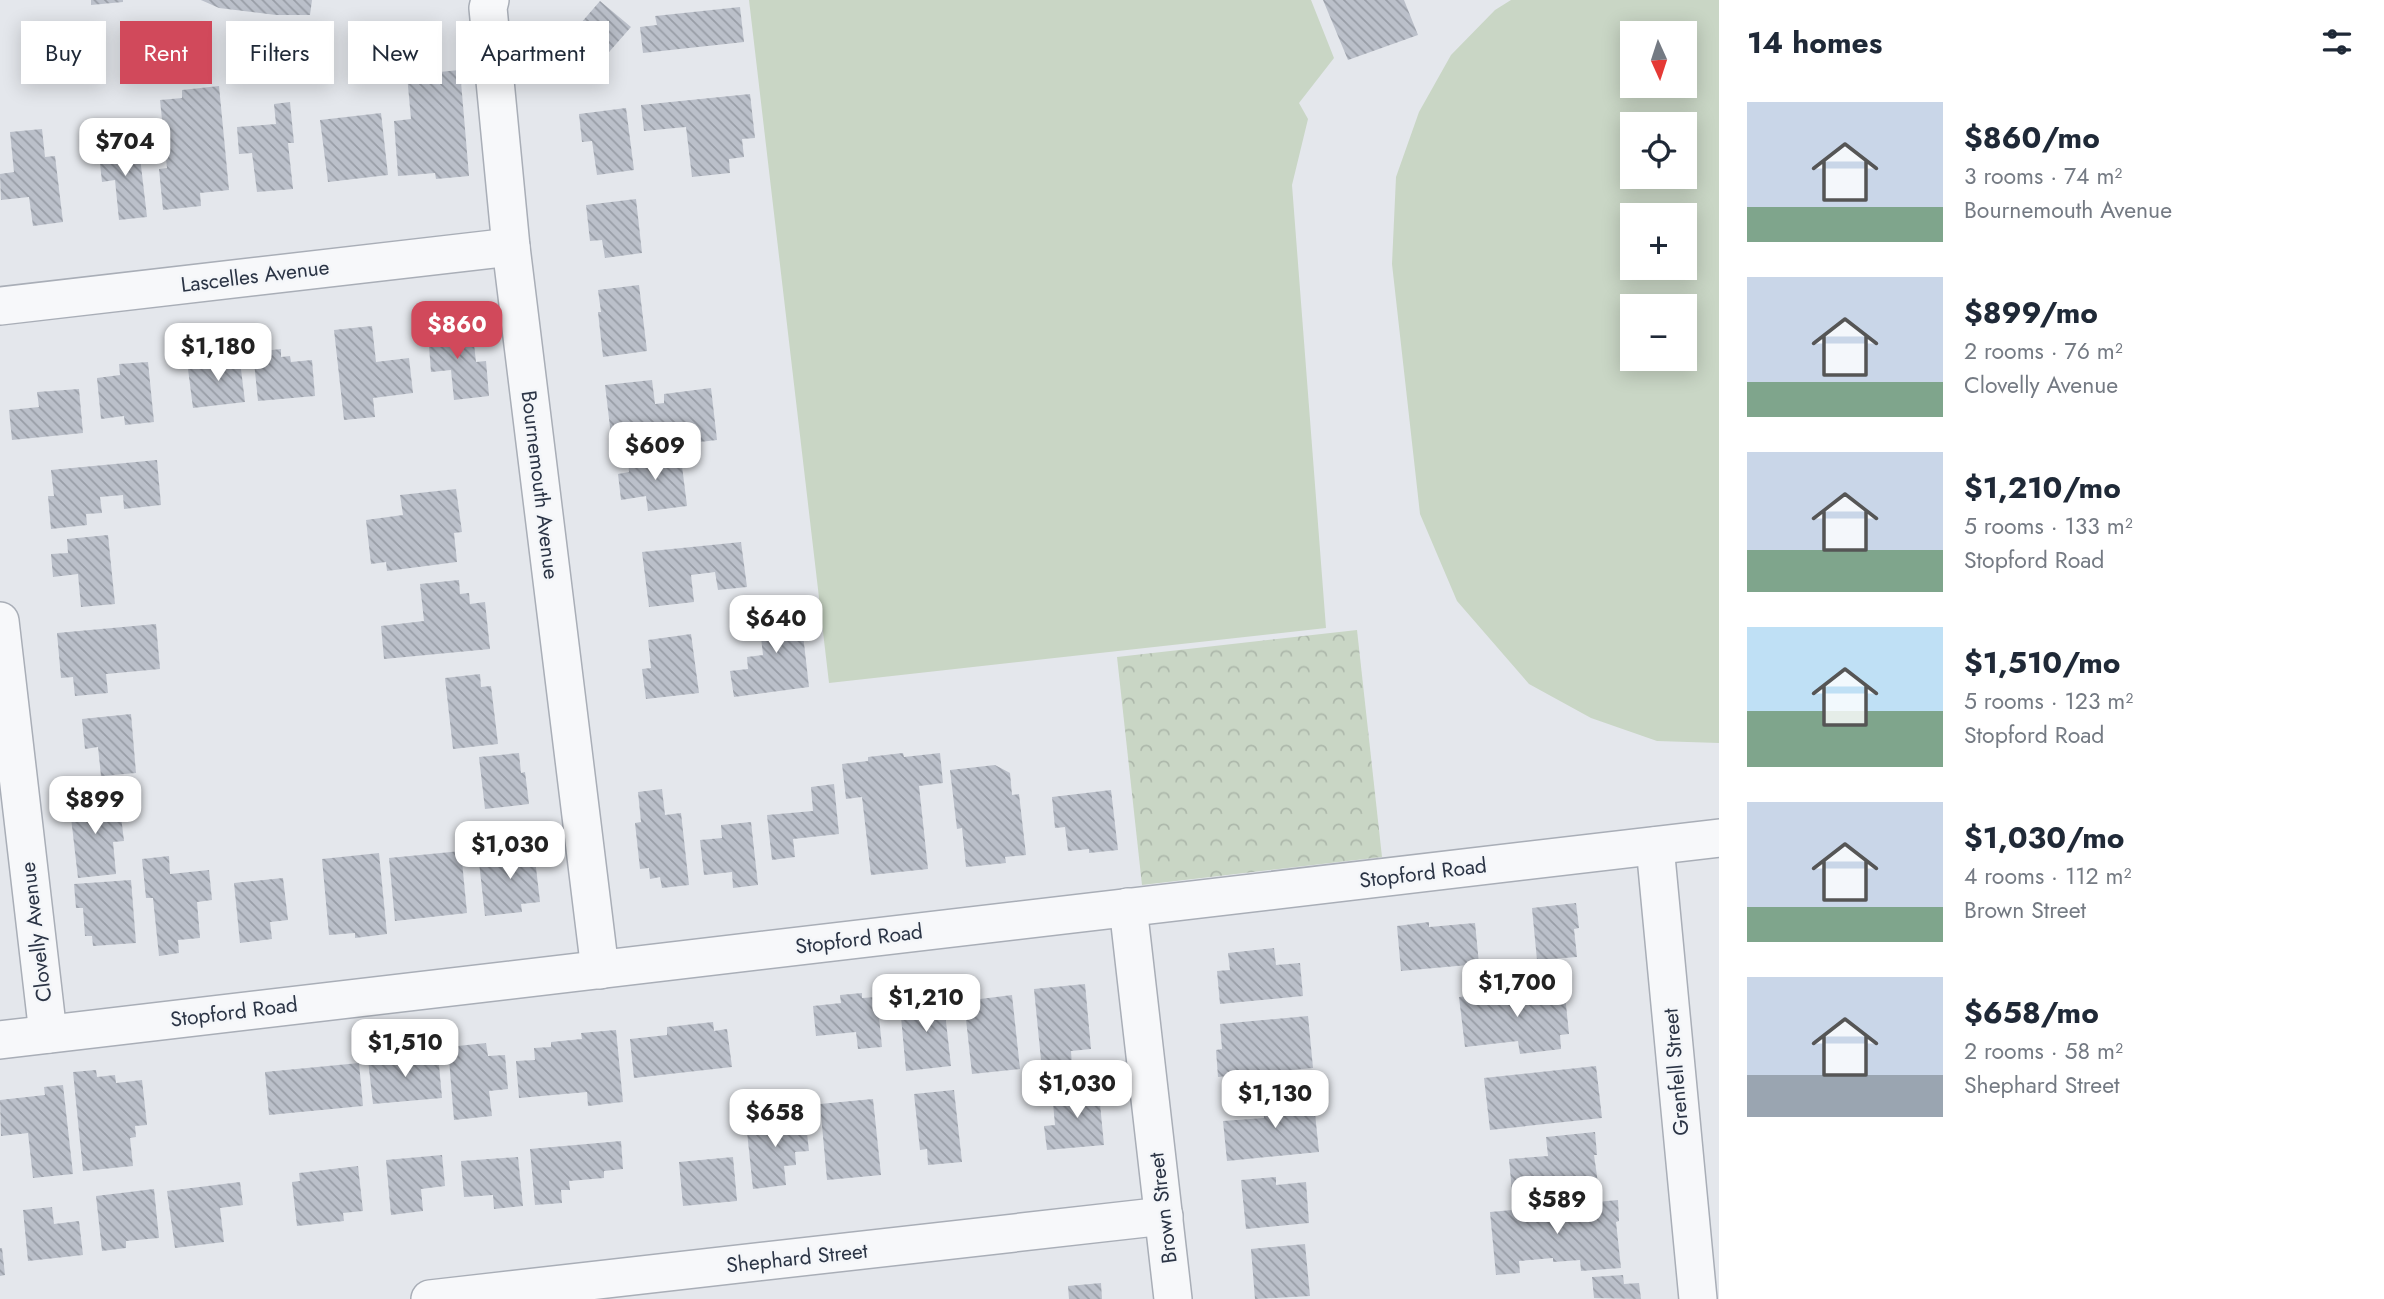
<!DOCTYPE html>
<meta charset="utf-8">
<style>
:root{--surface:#fff;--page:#f2f2f3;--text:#1f2937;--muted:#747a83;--accent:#d1495b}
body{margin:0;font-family:Jost,sans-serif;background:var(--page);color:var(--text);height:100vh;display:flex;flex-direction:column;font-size:26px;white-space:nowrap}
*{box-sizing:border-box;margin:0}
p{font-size:23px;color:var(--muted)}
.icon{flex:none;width:38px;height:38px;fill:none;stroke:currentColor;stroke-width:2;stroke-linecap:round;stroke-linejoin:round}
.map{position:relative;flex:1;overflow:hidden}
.details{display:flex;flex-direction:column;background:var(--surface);width:665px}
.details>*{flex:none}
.guide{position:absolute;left:21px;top:21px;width:665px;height:63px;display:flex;gap:14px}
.needle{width:46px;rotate:177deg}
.controls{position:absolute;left:1620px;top:21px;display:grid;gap:14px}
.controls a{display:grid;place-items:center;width:77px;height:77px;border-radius:0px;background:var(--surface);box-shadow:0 4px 18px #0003;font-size:35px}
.price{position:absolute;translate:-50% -60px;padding:0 16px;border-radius:14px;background:#fff;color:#222;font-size:23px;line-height:46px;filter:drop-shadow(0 2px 4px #0008)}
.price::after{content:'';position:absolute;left:50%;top:42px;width:21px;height:16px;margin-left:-10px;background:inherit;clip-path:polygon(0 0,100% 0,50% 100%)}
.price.on{background:var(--accent);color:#fff}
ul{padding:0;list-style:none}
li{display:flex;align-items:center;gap:21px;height:175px;padding:0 28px}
li span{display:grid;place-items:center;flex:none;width:196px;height:140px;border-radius:0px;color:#555}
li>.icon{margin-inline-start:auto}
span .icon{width:84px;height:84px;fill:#fffc;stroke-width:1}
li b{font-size:30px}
h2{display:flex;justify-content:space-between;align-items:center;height:84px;padding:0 28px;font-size:30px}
.tag{padding:0 24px;border-radius:0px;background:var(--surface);box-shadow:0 4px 18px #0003;font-size:24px;line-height:63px}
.tag.on{background:var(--accent);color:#fff}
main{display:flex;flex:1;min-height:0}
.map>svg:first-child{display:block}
</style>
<main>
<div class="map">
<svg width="1719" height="1299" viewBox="0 0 1719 1299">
<defs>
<pattern id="park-crowns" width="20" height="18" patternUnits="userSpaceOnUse" patternTransform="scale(1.75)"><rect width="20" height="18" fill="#c9d6c5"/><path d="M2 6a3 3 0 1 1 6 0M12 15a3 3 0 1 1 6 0" fill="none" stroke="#adb8ab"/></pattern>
<pattern id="building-back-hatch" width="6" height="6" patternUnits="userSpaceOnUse" patternTransform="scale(1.75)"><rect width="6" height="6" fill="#bbc0ca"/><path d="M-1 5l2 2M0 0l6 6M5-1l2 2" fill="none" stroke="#989da6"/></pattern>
</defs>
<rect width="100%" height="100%" fill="#e4e7ec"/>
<g fill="#c9d6c5" fill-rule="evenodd">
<polygon points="749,0 1311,0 1334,58 1299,103 1308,119 1292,185 1326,628 829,683"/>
<path d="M1511 0H1719V743L1657 741 1591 718 1529 684 1457 601 1420 514 1392 264 1396 177 1419 112 1451 55 1495 10ZM1633 33H1685V86H1633ZM1633 124H1685V177H1633ZM1633 215H1685V268H1633ZM1633 306H1685V359H1633Z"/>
</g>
<polygon fill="url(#park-crowns)" points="1357,630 1382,857 1142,885 1117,657"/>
<g fill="url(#building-back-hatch)">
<polygon points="91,0 123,0 123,2 91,5"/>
<polygon points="201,0 312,0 310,15 276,15 219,8"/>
<polygon points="1323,0 1404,0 1418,35 1348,60"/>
<polygon points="600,1 631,27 595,68 543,75 538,35 574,31"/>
<polygon points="740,7 744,42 643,53 640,27 657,25 655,16"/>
<polygon points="460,70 469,176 436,179 435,173 398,176 394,121 411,119 407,75"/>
<polygon points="219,86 229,190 200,193 201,206 163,210 159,169 167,168 160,100 182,98 182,90"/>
<polygon points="750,94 755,138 742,139 744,157 729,159 730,173 692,177 686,127 644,131 641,105"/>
<polygon points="290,102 294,143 288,143 293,189 257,192 252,153 239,154 237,127 276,124 274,104"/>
<polygon points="626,108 634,170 597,175 592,141 582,142 579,114"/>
<polygon points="381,113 388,175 328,182 320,120"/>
<polygon points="42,129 45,157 55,156 63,222 33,226 29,197 1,200 0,174 14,172 10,132"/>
<polygon points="138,140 147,217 119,220 115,180 102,182 99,154 107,153 106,143"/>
<polygon points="636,199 642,253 605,258 602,240 590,241 586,205"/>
<polygon points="639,285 647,351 603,357 598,312 601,312 598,290"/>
<polygon points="454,319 456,339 463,345 474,344 476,362 486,361 489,396 454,400 451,370 431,372 427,321"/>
<polygon points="372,326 376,362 409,358 413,393 373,398 375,417 344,420 334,330"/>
<polygon points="281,349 281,357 290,356 291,362 312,360 315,396 258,401 253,352"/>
<polygon points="239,353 245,402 193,408 188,369 217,366 215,356"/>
<polygon points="148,362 154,422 125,425 124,416 101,419 97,378 120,375 119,364"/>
<polygon points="652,380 655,404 664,403 664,394 711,388 717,440 613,452 605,385"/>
<polygon points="79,389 83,433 12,440 9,410 39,407 37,392"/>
<polygon points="677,453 678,467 682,466 687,506 648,511 646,496 621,500 618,474 629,472 628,460"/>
<polygon points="157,460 161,505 124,509 123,495 100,497 102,513 86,514 87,525 51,529 48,496 54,496 51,470"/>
<polygon points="456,489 462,532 454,533 457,562 387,571 386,562 371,564 366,520 403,515 400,495"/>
<polygon points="108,535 115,604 81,607 78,574 53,577 51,554 68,553 67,539"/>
<polygon points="741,542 747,587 718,590 715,572 691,575 694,602 649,607 642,552"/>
<polygon points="459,580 460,594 469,593 470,604 485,602 490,649 384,659 381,626 424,621 420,584"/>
<polygon points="799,600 809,687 734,697 730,671 748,669 747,657 763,655 760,628 767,627 764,604"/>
<polygon points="156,624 160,669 106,674 108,693 75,696 73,677 61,678 57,633"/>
<polygon points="691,634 699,693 646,699 642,669 651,668 648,640"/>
<polygon points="480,674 481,687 491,686 498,744 453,749 445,678"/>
<polygon points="131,714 136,773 101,776 98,747 85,749 82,719"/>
<polygon points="519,753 521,773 525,772 529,804 485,809 479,757"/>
<polygon points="903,753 904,757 940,753 943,783 919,786 928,869 871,875 862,797 846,799 842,764 868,761 868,757"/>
<polygon points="995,765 1010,773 1012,795 1019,794 1026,855 1005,857 1006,863 966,867 962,828 957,829 950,770"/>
<polygon points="834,784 839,834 793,839 795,857 772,860 767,815 813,811 811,787"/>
<polygon points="662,789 665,815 681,813 689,885 662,888 660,877 650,879 649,868 640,869 635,823 641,822 638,792"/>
<polygon points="1111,790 1118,850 1089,853 1089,849 1068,851 1065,827 1055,828 1052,797"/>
<polygon points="105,796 107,809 120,808 124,841 113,842 116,874 78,878 69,800"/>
<polygon points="751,822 758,885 733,888 732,872 704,875 700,840 722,838 721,825"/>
<polygon points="533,842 540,902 521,904 522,912 485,916 479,862 507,859 506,845"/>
<polygon points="461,851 467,913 395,921 389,858"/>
<polygon points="379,853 387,934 355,938 355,933 329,935 322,859"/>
<polygon points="169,856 170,874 209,870 212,900 197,902 200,938 178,940 179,953 159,956 153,898 146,898 142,859"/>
<polygon points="283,878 288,920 270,922 272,939 240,943 234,883"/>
<polygon points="131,880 136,943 93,946 92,936 85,936 83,908 76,908 74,884"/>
<polygon points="1576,903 1579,928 1574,929 1577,957 1537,960 1532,908"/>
<polygon points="1429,922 1429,927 1475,923 1479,964 1401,971 1397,926"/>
<polygon points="1274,948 1276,965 1300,963 1303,996 1220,1004 1217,971 1230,970 1228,953"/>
<polygon points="1085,984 1091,1049 1071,1051 1072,1067 1042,1070 1034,989"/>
<polygon points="1564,985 1569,1034 1560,1035 1561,1049 1520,1054 1518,1041 1465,1047 1459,997"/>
<polygon points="862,993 862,998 877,997 882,1047 858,1049 856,1032 816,1036 813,1006 841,1003 840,995"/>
<polygon points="943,995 951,1066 906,1071 901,1017 911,1016 909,998"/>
<polygon points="1012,995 1020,1069 972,1074 964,1001"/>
<polygon points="1308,1016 1313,1068 1218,1077 1216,1050 1222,1049 1220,1024"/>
<polygon points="713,1022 714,1031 727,1029 732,1067 634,1078 630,1039 667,1035 667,1027"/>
<polygon points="616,1030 623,1102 588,1106 587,1092 519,1098 516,1061 535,1060 534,1048 551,1047 551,1042 582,1039 581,1033"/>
<polygon points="486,1043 488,1056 505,1055 508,1089 489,1091 492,1116 454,1120 448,1047"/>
<polygon points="438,1054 442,1098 373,1104 368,1060"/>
<polygon points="359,1063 363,1106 269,1115 265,1072"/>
<polygon points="1596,1066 1602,1118 1490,1130 1484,1078"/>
<polygon points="96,1070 97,1077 115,1075 116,1083 142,1080 147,1125 135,1126 136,1137 130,1138 133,1166 83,1171 73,1072"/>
<polygon points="63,1085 73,1174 33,1178 28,1133 1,1136 0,1100 45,1095 44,1087"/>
<polygon points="1102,1085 1104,1103 1100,1104 1104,1145 1047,1150 1044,1126 1055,1125 1053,1103 1068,1101 1067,1089"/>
<polygon points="954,1090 962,1162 928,1165 927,1149 920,1150 914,1094"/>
<polygon points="1313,1094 1319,1152 1227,1161 1223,1121 1264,1118 1263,1098"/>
<polygon points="873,1099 881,1175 827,1180 820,1104"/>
<polygon points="805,1116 809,1151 795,1152 796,1165 784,1166 786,1185 753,1189 746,1122"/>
<polygon points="1595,1132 1597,1155 1594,1155 1598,1183 1512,1192 1509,1159 1548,1156 1546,1137"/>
<polygon points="621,1141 623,1169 604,1171 604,1178 569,1181 570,1190 561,1190 562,1203 535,1205 530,1149"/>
<polygon points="442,1155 445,1186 421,1189 423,1211 391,1215 386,1160"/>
<polygon points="518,1157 523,1206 494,1209 493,1195 464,1197 461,1161"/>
<polygon points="733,1157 737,1201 683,1206 679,1162"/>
<polygon points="358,1166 363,1211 343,1213 344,1221 297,1226 292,1182 300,1181 299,1173"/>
<polygon points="1276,1177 1276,1185 1306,1182 1309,1223 1246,1229 1241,1180"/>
<polygon points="240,1182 243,1205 220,1208 224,1242 175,1248 167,1191"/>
<polygon points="154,1189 159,1238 126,1241 126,1248 102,1251 96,1196"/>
<polygon points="1618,1200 1619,1221 1616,1222 1621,1268 1581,1271 1580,1260 1553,1262 1553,1258 1519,1261 1520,1273 1496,1275 1490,1212"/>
<polygon points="52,1207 54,1224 79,1221 83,1255 28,1261 23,1210"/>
<polygon points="1305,1244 1310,1296 1255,1299 1251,1249"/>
<polygon points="0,1248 2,1248 5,1275 0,1276"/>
<polygon points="1623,1275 1624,1284 1639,1283 1641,1299 1594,1298 1592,1277"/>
<polygon points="1101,1283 1102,1299 1069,1299 1068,1286"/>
</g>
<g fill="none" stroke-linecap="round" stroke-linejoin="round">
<g stroke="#a9aeb7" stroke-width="40">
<g id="street">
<polyline points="490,0 488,8 511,247 600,970"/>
<polyline points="0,306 511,247"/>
<polyline points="0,621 48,1034"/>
<polyline points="1655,846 1698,1299"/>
<polyline points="1128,907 1173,1299"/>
<polyline points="0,1040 1719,838"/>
<polyline points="430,1299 1164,1216"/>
</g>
</g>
<use href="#street" stroke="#f7f8fa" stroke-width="37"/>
</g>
<g text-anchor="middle" stroke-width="5" stroke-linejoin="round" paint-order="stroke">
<g font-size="21" fill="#2b3445" stroke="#f4f6f9">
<text transform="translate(255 276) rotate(-7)" y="7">Lascelles Avenue</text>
<text transform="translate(540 485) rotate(83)" y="7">Bournemouth Avenue</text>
<text transform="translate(1423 873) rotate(-7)" y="7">Stopford Road</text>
<text transform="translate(36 932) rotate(-97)" y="7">Clovelly Avenue</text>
<text transform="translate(859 939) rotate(-7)" y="7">Stopford Road</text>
<text transform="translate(234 1012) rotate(-7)" y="7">Stopford Road</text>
<text transform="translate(1676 1072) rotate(-95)" y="7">Grenfell Street</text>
<text transform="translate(1163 1208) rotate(-97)" y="7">Brown Street</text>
<text transform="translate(797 1258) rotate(-6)" y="7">Shephard Street</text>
</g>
</g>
</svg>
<div class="controls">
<a><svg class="needle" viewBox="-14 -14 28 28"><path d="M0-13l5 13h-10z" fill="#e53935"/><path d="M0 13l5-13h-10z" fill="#747a83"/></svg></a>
<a><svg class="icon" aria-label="locate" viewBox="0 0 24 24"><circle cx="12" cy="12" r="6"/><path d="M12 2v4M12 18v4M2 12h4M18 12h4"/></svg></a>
<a>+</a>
<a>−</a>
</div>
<b class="price" style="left:125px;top:178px">$704</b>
<b class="price on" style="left:457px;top:361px">$860</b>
<b class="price" style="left:218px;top:383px">$1,180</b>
<b class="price" style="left:655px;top:482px">$609</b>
<b class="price" style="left:776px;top:655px">$640</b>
<b class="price" style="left:95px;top:836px">$899</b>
<b class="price" style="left:510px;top:881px">$1,030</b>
<b class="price" style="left:1517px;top:1019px">$1,700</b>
<b class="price" style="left:926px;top:1034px">$1,210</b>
<b class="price" style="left:405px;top:1079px">$1,510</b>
<b class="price" style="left:1077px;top:1120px">$1,030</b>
<b class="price" style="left:1275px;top:1130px">$1,130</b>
<b class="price" style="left:775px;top:1149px">$658</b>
<b class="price" style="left:1557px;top:1236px">$589</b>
<div class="guide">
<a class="tag">Buy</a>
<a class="tag on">Rent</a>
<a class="tag">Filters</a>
<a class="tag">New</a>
<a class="tag">Apartment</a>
</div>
</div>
<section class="details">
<h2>14 homes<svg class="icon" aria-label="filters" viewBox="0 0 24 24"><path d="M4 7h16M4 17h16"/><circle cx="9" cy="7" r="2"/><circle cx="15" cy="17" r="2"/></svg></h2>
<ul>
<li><span style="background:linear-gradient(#c9d6e8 75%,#7fa58c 0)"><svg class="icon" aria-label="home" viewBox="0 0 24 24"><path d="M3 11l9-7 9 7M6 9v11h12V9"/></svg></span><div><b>$860/mo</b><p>3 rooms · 74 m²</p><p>Bournemouth Avenue</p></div></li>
<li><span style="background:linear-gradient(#c9d6e8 75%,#7fa58c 0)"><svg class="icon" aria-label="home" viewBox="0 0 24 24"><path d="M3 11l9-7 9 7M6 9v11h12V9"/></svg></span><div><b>$899/mo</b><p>2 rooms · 76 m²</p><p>Clovelly Avenue</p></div></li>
<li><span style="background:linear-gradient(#c9d6e8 70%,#7fa58c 0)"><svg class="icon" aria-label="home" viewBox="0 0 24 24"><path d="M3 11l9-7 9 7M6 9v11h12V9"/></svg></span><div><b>$1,210/mo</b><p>5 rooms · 133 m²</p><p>Stopford Road</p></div></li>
<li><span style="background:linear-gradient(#bfe0f5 60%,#7fa58c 0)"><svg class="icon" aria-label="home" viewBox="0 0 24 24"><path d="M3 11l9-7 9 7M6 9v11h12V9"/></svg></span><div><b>$1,510/mo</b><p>5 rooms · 123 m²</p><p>Stopford Road</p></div></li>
<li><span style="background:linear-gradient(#c9d6e8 75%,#7fa58c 0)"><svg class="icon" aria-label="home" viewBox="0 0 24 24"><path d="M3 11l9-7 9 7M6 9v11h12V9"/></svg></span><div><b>$1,030/mo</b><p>4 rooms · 112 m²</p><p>Brown Street</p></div></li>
<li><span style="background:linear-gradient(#c9d6e8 70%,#9aa5b1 0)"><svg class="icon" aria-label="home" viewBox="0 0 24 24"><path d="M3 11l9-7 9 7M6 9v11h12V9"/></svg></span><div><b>$658/mo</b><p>2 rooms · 58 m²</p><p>Shephard Street</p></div></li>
</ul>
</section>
</main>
